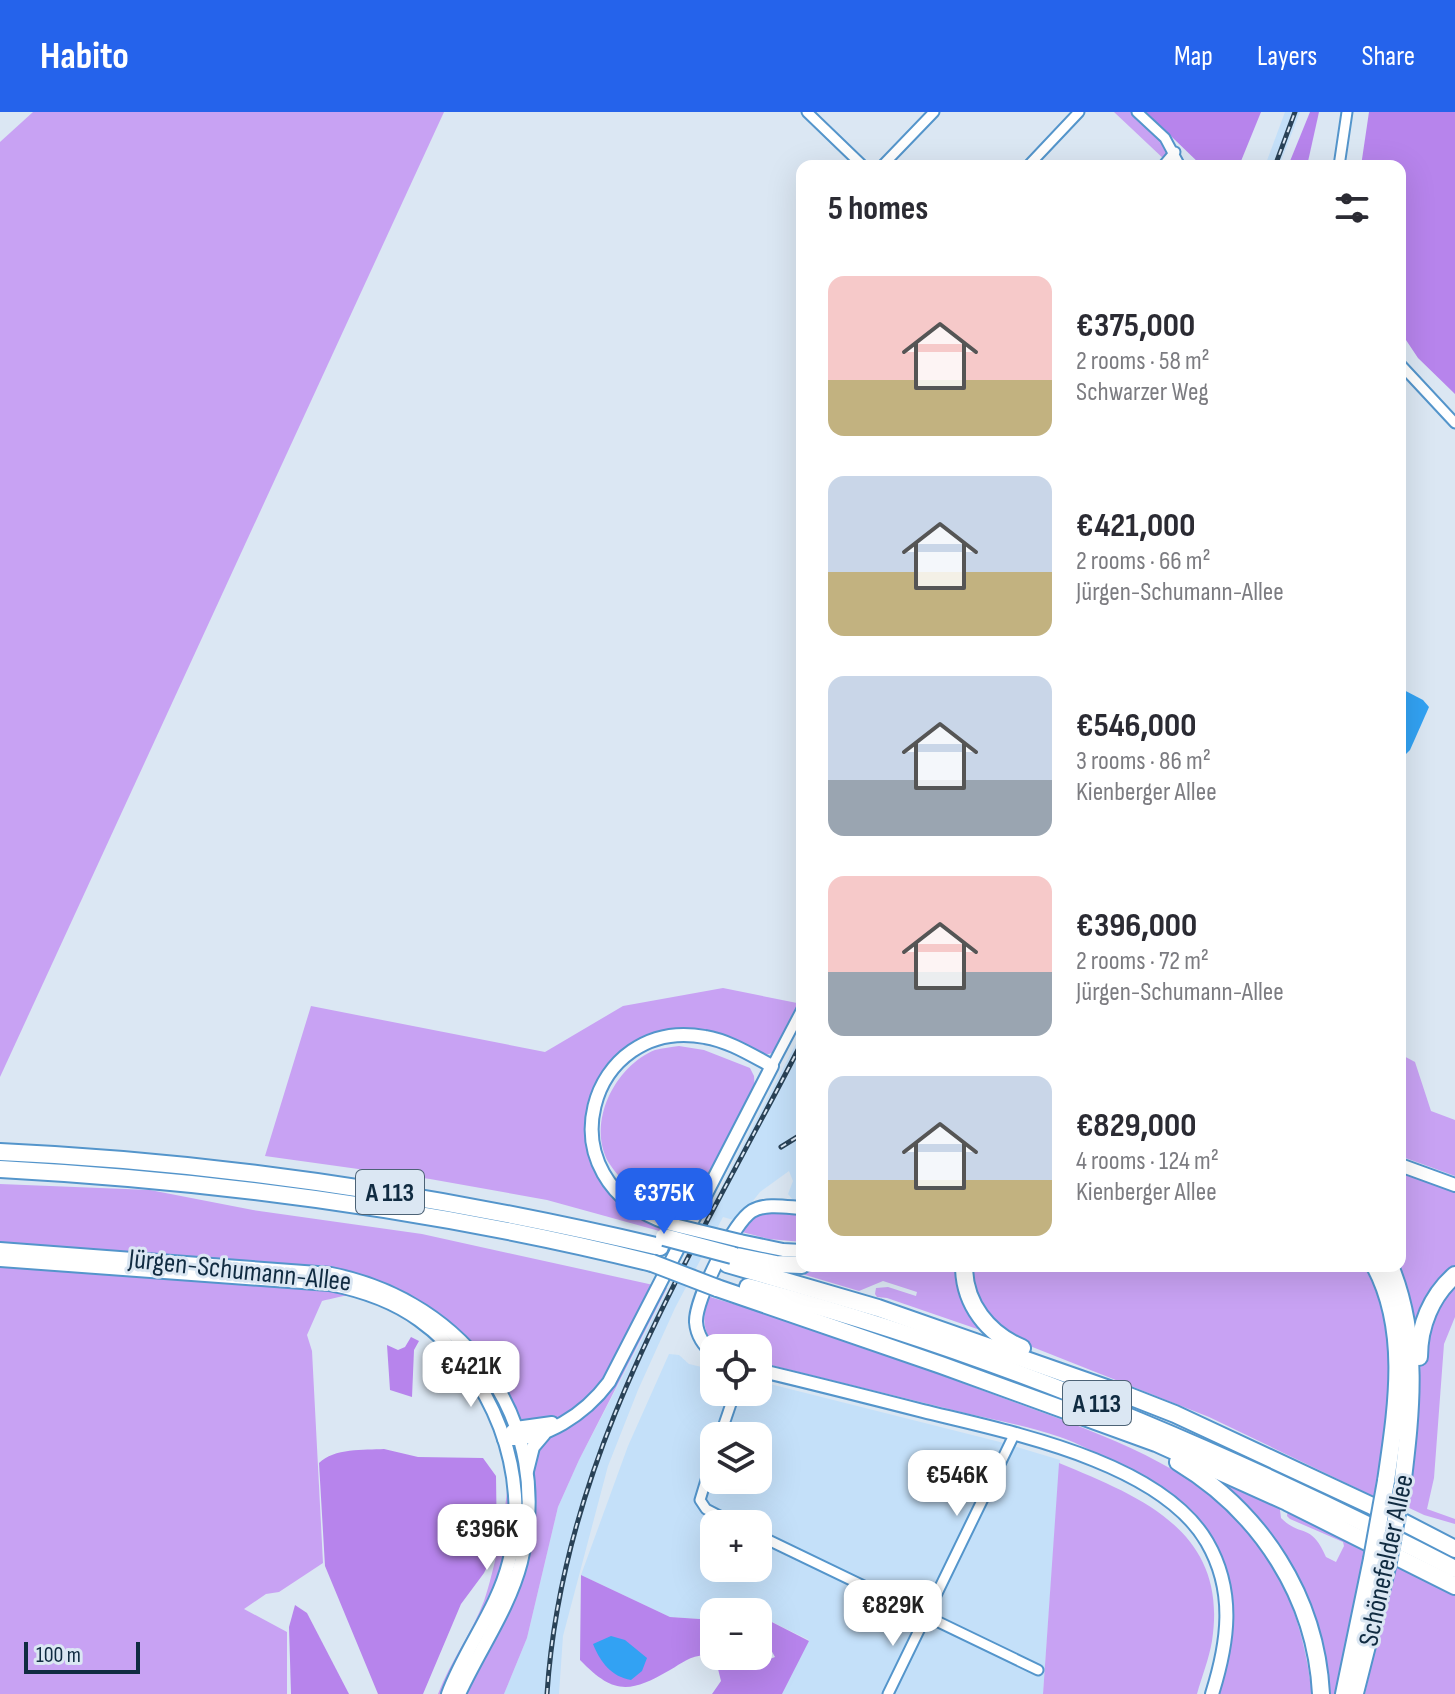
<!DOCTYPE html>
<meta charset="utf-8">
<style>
:root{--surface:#fff;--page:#f7f7f7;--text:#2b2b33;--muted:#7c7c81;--accent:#2563eb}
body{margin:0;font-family:"Sofia Sans Condensed",sans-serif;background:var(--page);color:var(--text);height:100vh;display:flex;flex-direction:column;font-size:30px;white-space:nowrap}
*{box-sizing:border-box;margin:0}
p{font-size:26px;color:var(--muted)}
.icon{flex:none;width:44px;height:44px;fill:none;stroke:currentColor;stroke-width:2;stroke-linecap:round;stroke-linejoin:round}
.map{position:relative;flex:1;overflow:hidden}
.details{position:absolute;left:796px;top:48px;width:610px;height:1112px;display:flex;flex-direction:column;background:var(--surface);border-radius:16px;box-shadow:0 8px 32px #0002}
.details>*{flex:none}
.tools{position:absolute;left:700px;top:1222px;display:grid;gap:16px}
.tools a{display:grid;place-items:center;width:72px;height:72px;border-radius:16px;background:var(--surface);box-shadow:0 8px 32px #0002;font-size:40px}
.scale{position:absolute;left:24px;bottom:20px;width:116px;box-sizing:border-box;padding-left:8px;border:4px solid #102b41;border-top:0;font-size:22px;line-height:28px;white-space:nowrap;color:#102b41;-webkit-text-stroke:6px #dbe7f3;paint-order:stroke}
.price{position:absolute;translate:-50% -68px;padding:0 18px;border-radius:16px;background:#fff;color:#222;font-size:26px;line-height:52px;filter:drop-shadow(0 2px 4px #0008)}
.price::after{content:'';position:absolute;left:50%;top:48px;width:24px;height:18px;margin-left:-12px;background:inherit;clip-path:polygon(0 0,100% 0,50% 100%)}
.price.on{background:var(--accent);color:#fff}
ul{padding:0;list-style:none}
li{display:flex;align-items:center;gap:24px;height:200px;padding:0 32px}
li span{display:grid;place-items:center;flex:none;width:224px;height:160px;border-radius:16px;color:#555}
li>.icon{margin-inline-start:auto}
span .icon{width:96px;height:96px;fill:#fffc;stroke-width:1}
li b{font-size:34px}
h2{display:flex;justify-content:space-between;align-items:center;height:96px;padding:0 32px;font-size:34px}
header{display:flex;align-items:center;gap:48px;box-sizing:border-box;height:112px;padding:0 40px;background:var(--accent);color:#fff}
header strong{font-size:38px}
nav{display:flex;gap:44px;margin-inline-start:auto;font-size:28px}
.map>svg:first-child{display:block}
</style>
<header>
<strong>Habito</strong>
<nav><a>Map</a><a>Layers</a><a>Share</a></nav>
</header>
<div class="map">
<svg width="1455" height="1582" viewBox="0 0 1455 1582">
<rect width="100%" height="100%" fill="#dbe7f3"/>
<g fill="#c4e0f9" fill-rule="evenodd">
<polygon points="1285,0 1300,0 1279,54 1265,54"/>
<polygon points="802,920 802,1090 793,1088 788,1082 793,1069 789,1059 760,1080 737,1109 723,1105 675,1196 638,1278 608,1354 563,1524 559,1582 504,1582 527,1526 558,1395 579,1348"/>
<path d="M669 1242 679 1243 689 1252 714 1258V1280H758V1269L1000 1330 1060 1348 1043 1582H782L809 1528 758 1503V1500L741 1494 734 1495 727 1500H714V1508L670 1505 581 1463 628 1334ZM714 1324H758V1368H714ZM714 1412H758V1456H714Z"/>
</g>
<g fill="#c8a2f3">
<polygon points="33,0 444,0 0,965 0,30"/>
<path d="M1114 0H1134C1148 13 1172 28 1166 49Z"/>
<path d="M723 876 802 892C794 906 785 938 769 942 753 947 737 931 723 926 674 906 623 929 598 974 583 1002 585 1034 600 1062 614 1089 636 1105 665 1115L663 1120 547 1088 430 1067 265 1044 311 894 545 940 623 894Z"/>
<path d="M679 934 704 938 750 956 754 964 755 980 689 1105C679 1102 668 1100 659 1096 642 1088 619 1067 609 1051 586 1011 615 954 655 938 662 936 672 935 679 934Z"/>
<polygon points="1400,942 1415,950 1431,999 1455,1008 1455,1064 1400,1044"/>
<polygon points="1400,1058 1455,1078 1455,1158 1415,1219 1395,1154 1400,1154"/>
<path d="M0 1072 150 1078 253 1098 422 1122 667 1176 579 1348 558 1395 527 1526 504 1582H438C450 1550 472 1521 484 1489 494 1461 512 1378 507 1350 498 1306 471 1265 441 1234 423 1216 384 1187 358 1183 347 1182 332 1187 322 1189L307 1223 312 1239 323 1451 279 1480 266 1482 244 1497 287 1520V1582H0Z"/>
<polygon points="771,1099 802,1100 802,1130 769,1127 742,1120 751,1107"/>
<polygon points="849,1154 957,1154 986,1220 887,1186 877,1185 875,1182 876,1176 888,1175 916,1184 917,1180 883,1169 859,1179 792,1159"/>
<path d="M967 1154H1368C1403 1228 1387 1306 1375 1385L1209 1305 1010 1226 981 1198Z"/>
<polygon points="1455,1169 1455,1205 1444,1232 1434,1366 1427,1397 1455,1407 1455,1412 1424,1403 1405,1394 1408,1389 1424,1216"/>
<path d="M708 1184C729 1192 757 1197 782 1205 857 1229 929 1259 1003 1286 1167 1346 1289 1386 1312 1582H1217C1253 1468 1222 1402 1115 1350 1097 1342 1078 1331 1060 1325 1025 1313 988 1307 953 1298 888 1282 823 1266 758 1250V1236H717C702 1221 702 1204 708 1184Z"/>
<path d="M1059 1351C1141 1385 1229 1419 1212 1529 1209 1547 1202 1564 1197 1582H1043Z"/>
<path d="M1194 1352 1279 1390 1281 1406C1301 1426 1311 1410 1326 1445L1336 1450 1344 1434 1343 1430 1290 1407 1287 1404 1288 1397 1367 1433 1336 1582H1324L1303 1485Z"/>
<polygon points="1402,1451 1455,1478 1455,1582 1365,1582 1390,1470 1394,1459"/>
</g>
<g fill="#b784ec">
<polygon points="1146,0 1261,0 1239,54 1202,54"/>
<polygon points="1310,0 1319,0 1307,54 1288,54"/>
<polygon points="1369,0 1455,0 1455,282 1418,246 1400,219 1400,54 1361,54"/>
<polygon points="411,1225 419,1229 414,1238 412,1285 390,1278 387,1233 398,1238 405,1235"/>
<path d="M384 1337 418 1345 483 1346 496 1364 497 1434 484 1461 461 1492 423 1582H378L325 1454 319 1351C334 1336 364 1338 384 1337Z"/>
<path d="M581 1463 670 1505 714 1508V1544H746L752 1554 775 1545 762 1522 758 1521V1503L809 1529 782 1582H712L721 1569 717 1553 705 1543C690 1544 682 1551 670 1558 629 1582 613 1582 580 1548Z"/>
<polygon points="295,1493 307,1501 349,1582 291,1582 289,1515"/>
</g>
<g fill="#32a2f3">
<polygon points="1400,576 1423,588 1429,595 1410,638 1400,648"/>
<path d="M611 1524 625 1528 647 1546 642 1559 631 1568C612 1565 600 1550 593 1532Z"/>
</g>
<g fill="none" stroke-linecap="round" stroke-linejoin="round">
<g stroke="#5495cb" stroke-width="13">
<g id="street">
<polyline points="807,0 863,54"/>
<polyline points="1137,0 1165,26 1180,54"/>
<polyline points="882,54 934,0"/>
<polyline points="1028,54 1079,0"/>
<polyline points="1163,54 1175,40"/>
<polyline points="1339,54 1347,0"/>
<polyline points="1400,252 1455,311"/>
<polyline points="772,954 802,897"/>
<polyline points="720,1324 735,1280"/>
<polyline points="714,1342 700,1388 706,1397 735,1412"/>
<polyline points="758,1423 1038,1558"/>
<polyline points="888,1582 1015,1321"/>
</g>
</g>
<g stroke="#5495cb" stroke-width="16">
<g id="secondary">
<polyline points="1400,1053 1455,1073"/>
<polyline points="740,1129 783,1138 802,1139"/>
<path d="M0 1137 331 1162C467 1189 556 1311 521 1450 509 1497 479 1538 459 1582"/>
<path d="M0 1148 329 1172C360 1178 393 1189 419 1208 492 1260 532 1362 509 1450 497 1498 465 1536 448 1582"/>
<path d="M714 1242C704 1233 697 1224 696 1210 695 1188 733 1111 752 1099 766 1091 786 1095 802 1096"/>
<path d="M758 1258C813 1271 868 1285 923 1299 1008 1320 1160 1349 1207 1430 1236 1480 1228 1531 1212 1582"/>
<polyline points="512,1319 516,1316 552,1311"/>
<path d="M504 1327C545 1329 585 1302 609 1270L772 954C751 943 729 929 705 925 589 903 538 1069 670 1112"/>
<polyline points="527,1359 533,1335 544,1322"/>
</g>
</g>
<g stroke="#5495cb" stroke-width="20">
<g id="highway">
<path d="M0 1040C223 1050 443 1084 660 1135"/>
<path d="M0 1057C220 1069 438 1098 652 1151"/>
<polyline points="732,1143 776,1152 802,1153"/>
<polyline points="727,1152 878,1196 1129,1284 1175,1302 1370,1393 1455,1437"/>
<path d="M964 1154C964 1192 988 1222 1022 1236"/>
<path d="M1375 1154C1410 1220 1396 1299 1386 1369"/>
<path d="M1390 1154C1420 1227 1411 1300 1402 1375"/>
<path d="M748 1175C994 1240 1229 1340 1455 1457"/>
<polyline points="717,1176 941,1253 1156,1331 1287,1390 1455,1474"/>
<path d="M1419 1245C1419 1214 1431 1184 1455 1163"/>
<path d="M1178 1350C1261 1400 1316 1485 1321 1582"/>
<polyline points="1355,1581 1387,1455"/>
<polyline points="1344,1582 1372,1447"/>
</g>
</g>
<use href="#street" stroke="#fff" stroke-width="9"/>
<use href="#secondary" stroke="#fff" stroke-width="12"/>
<use href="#highway" stroke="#fff" stroke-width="16"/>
<g stroke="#294257" stroke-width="5">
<g id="rail">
<polyline points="1275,54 1295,0"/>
<polyline points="781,1035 802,1022"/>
<path d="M547 1582C563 1337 694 1142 802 930"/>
</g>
</g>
<use href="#rail" stroke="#dbe7f3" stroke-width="2" stroke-dasharray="6" stroke-linecap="butt"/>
<g stroke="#5495cb" stroke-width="16" stroke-linecap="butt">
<polyline id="secondary-bridge" points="670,1112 740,1129"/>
</g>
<g stroke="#5495cb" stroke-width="20" stroke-linecap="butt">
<g id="highway-bridge">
<polyline points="664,1125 732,1143"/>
<polyline points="652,1151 717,1176"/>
<polyline points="1372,1447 1386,1369"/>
<polyline points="1387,1455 1402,1375"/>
</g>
</g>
<use href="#secondary-bridge" stroke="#fff" stroke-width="12"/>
<use href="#highway-bridge" stroke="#fff" stroke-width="16"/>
</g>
<g text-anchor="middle" stroke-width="6" stroke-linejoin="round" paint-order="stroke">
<g fill="#dbe7f3" stroke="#4d6376" stroke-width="2">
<rect x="356" y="1058" width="68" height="44" rx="6"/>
<rect x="1063" y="1269" width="68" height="44" rx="6"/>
</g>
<g font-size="26" font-weight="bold" fill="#102b41">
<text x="390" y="1089">A 113</text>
<text x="1097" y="1300">A 113</text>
</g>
<g font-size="28" fill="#102b41" stroke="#dbe7f3">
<text transform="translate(240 1157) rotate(6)" y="10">Jürgen-Schumann-Allee</text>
<text transform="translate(1385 1448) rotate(-78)" y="10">Schönefelder Allee</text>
</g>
</g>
</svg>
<div class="tools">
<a><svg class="icon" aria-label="locate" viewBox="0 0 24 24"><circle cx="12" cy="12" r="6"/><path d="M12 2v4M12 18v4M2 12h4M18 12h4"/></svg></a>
<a><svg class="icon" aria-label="layers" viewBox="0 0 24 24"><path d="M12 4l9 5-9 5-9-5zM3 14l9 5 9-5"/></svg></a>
<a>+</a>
<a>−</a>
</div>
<div class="scale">100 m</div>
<b class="price on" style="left:664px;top:1124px">€375K</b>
<b class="price" style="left:471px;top:1297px">€421K</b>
<b class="price" style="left:957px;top:1406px">€546K</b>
<b class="price" style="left:487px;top:1460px">€396K</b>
<b class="price" style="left:893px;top:1536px">€829K</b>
<section class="details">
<h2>5 homes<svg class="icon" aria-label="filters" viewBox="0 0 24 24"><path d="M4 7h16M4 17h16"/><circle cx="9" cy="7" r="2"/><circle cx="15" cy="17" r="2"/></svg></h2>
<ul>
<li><span style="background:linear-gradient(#f6c9c9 65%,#c2b280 0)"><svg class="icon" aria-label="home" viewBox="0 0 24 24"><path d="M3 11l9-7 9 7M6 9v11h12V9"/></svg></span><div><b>€375,000</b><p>2 rooms · 58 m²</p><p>Schwarzer Weg</p></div></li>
<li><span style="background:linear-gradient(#c9d6e8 60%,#c2b280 0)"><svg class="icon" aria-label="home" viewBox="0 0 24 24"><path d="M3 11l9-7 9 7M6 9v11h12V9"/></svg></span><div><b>€421,000</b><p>2 rooms · 66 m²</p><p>Jürgen-Schumann-Allee</p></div></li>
<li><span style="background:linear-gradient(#c9d6e8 65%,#9aa5b1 0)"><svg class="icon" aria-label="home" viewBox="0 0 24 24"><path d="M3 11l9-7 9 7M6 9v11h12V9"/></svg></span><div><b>€546,000</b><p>3 rooms · 86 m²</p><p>Kienberger Allee</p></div></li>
<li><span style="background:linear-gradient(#f6c9c9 60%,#9aa5b1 0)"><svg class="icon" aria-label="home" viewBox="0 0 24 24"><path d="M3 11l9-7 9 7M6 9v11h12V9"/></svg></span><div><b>€396,000</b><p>2 rooms · 72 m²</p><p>Jürgen-Schumann-Allee</p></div></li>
<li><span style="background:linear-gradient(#c9d6e8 65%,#c2b280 0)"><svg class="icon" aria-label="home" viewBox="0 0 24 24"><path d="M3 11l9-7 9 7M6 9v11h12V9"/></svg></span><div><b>€829,000</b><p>4 rooms · 124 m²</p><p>Kienberger Allee</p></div></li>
</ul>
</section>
</div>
